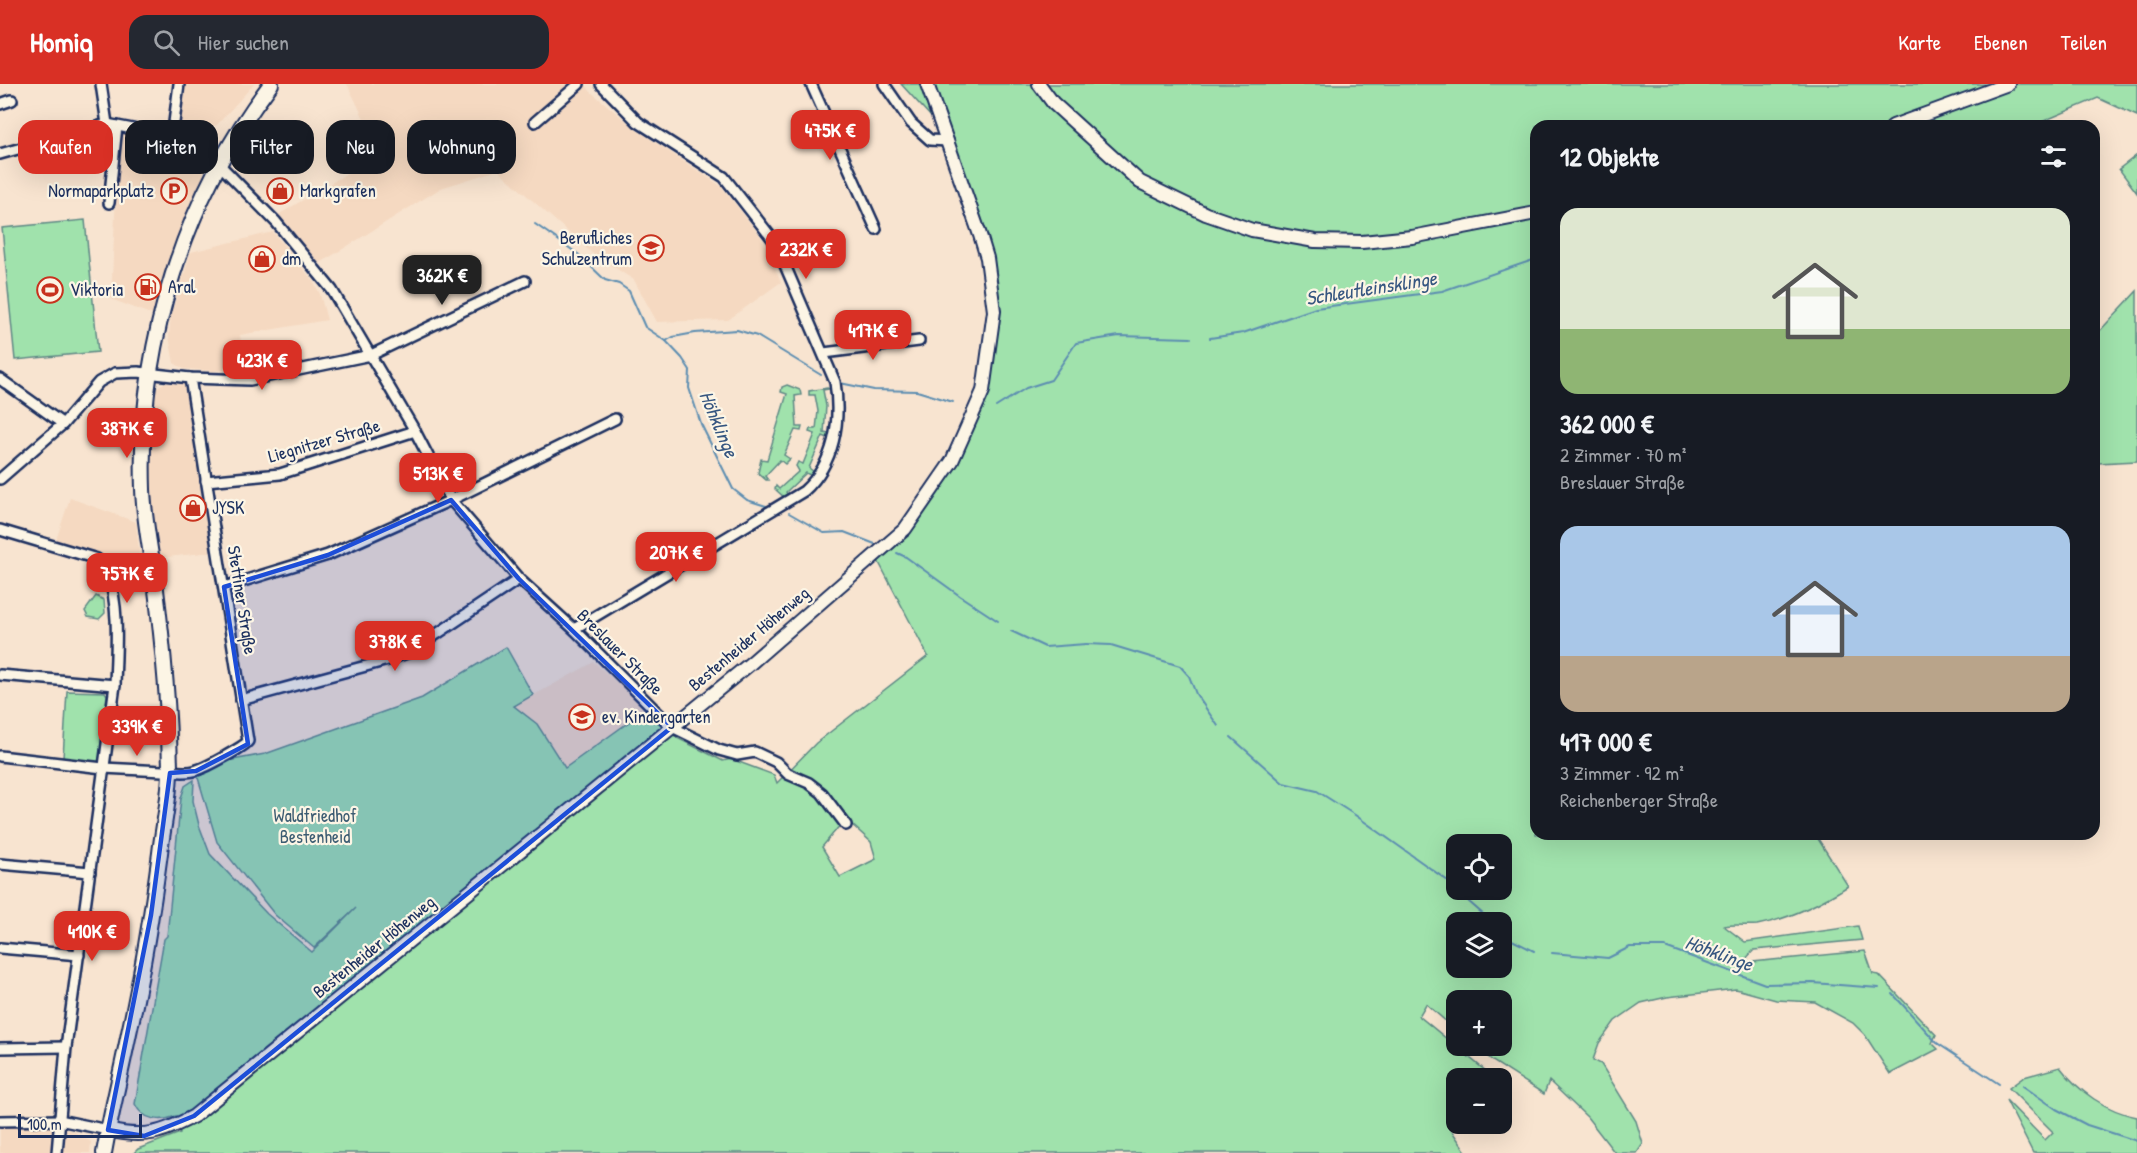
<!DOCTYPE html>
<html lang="de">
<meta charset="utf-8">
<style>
:root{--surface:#171b24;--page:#242831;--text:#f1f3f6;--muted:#9ea1a6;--accent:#d93025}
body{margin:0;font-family:"Patrick Hand",sans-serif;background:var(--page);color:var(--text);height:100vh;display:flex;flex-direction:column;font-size:22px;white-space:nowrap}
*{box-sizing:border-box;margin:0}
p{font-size:20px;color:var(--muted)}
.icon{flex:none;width:33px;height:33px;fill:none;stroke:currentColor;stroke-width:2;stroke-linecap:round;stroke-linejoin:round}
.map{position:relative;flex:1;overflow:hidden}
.panel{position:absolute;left:1530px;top:36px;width:570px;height:720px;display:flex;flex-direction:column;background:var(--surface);border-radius:18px;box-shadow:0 6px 24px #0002}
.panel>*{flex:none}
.hud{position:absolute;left:18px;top:36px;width:570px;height:54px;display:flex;gap:12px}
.fabs{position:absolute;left:1446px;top:750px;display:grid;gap:12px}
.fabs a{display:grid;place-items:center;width:66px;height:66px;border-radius:12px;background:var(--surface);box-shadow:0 6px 24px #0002;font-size:30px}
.scale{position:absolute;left:18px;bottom:15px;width:124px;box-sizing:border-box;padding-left:6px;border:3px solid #1b2f5e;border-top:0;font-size:16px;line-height:21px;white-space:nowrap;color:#1b2f5e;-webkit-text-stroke:4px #fcf5e5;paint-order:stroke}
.price{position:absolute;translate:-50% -51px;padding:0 14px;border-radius:12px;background:var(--accent);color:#fff;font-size:20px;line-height:39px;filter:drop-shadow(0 2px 3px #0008)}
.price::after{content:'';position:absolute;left:50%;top:36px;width:18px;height:14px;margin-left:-9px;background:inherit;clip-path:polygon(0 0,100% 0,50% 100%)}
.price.current{background:#222;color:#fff}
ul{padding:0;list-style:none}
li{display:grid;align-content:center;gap:12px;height:318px;padding:0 30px}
li span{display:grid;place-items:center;height:186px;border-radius:18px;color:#555}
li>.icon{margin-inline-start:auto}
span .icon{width:108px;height:108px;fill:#fffc;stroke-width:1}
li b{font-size:26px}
h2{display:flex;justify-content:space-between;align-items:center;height:72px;padding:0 30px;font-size:26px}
.chip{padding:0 21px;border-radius:18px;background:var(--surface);box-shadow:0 6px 24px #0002;font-size:21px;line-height:54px}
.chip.current{background:var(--accent);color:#fff}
header{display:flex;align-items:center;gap:36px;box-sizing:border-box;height:84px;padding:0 30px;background:var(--accent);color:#fff}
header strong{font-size:28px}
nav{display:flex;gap:33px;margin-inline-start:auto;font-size:21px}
.search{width:420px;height:54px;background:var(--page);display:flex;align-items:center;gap:15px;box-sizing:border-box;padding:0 21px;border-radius:18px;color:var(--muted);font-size:22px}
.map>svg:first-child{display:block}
</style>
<header>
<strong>Homiq</strong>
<div class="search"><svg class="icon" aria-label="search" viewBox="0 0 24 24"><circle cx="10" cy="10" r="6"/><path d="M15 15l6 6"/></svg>Hier suchen</div>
<nav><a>Karte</a><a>Ebenen</a><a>Teilen</a></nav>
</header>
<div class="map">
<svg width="2137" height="1069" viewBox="0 0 2137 1069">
<rect width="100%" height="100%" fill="#f8e4d0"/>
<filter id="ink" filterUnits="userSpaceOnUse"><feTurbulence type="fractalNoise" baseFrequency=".0167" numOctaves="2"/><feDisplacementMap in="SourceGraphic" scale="12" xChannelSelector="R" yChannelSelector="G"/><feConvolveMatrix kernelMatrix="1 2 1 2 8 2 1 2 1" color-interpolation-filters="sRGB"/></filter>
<g filter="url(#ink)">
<g fill="#f5d9c1">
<polygon points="182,0 254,0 217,41 193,46 177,46"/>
<polygon points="347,0 585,0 590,7 638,47 721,102 761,153 781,198 728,236 657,238 634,196 592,169 498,86 441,104 317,181 278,131 381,69"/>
<polygon points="119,48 127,48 192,67 202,75 205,83 203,93 173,170 153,231 111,215"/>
<polygon points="273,148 313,197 320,210 327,236 240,251 245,285 214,287 184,285 174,279 169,253 171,230 191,168"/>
<polygon points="164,299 186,300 212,468 158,474 150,413 150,352 153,314 156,304"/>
<polygon points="70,414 136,438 141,483 108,488 97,475 54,462"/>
<polygon points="594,578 647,625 565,684 537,640 514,622"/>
<polygon points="46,1042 73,1047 91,1058 90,1069 0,1069 0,1043"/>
</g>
<g fill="#a0e2ac" stroke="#5e8885" stroke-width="1.5" fill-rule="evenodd">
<path d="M901 0H2137V32L2098 14 2032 42H1536V750H1815L1848 802C1821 819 1789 835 1757 841 1746 842 1735 840 1724 842L1745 858 1858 842 1862 856 1754 866 1742 879 1865 867 1873 890 1879 891 1936 951 1932 959 1938 965 1890 990 1865 951 1853 939 1815 918 1776 916 1736 905 1667 913 1641 919 1615 937 1599 959 1593 976 1601 980 1636 1037 1643 1060 1637 1069H1615L1587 1033 1549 997 1544 1010 1494 978 1475 962H1502V916H1456V946L1426 920 1419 932 1487 988 1483 994H1456V1033L1449 1043 1467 1069H134L138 1065 180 1049 176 1032C161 1038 143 1037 135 1020L164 855 167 852 181 714 185 702 194 696 193 717 199 741 210 770 267 830 312 868 356 824 314 864 275 831 217 758 196 687 211 680 265 670 422 614 506 563 533 611 514 622 537 640 565 684 647 625 677 654 723 677 731 675 774 691 777 699 816 659 928 572 875 471 905 445 953 377 983 307 994 227 987 174 943 46ZM849 738 871 758 876 775 840 793 822 763 841 740ZM1456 760H1502V806H1456ZM1456 838H1502V884H1456Z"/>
<polygon points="483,38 489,48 470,61 464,51"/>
<polygon points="2137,71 2137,109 2119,85"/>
<polygon points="85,136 98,268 15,276 2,144"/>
<polygon points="2137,207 2137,377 2098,379 2094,385 2094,253"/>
<polygon points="787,301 800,306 801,311 795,312 797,343 802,343 801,347 795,346 784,371 790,375 785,380 780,376 765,392 768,396 766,396 758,389 761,375 767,376 787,310 781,308 782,303"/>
<polygon points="827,304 829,305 823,306 826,322 824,349 830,350 828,354 823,352 809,384 814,388 812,392 806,389 786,408 789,412 785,414 775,405 776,402 779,405 799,387 796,382 798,378 803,380 815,350 809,348 810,345 816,345 818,327 815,311 809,311 809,307"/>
<polygon points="96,512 104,516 105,529 99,535 88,533 85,527"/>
<polygon points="67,607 105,608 107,611 99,678 63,674"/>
<path d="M2060 983C2078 1007 2106 1027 2137 1033V1069H2033L2006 1016 2045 1056 2053 1048 2009 1004 2024 993Z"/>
</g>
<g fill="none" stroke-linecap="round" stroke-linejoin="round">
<g stroke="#5c8db1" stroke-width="2">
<polyline points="535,140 578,170 605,196 619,200 629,207 645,243 666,257 682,274 690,286 689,304 701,340 733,405 747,416 766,422"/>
<polyline points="1210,254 1243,249 1316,224 1442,207 1536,175"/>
<polyline points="666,257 673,253 695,249 737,246 757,252 821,291"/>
<polyline points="840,299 874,306 917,307 953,318"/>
<polyline points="996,323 1026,304 1051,296 1076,259 1119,252 1191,254"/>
<polyline points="789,429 824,449 844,448 875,460"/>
<polyline points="897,469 906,473 960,512 998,537"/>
<polyline points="1011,547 1045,563 1086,560 1111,561 1180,582 1189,592 1196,610 1218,642"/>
<polyline points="1231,653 1283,699 1317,707 1355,731 1448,797"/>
<polyline points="1460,810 1492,838"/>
<polyline points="1502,848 1508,854 1534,867"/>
<polyline points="1552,869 1608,874 1630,863 1665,863 1765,900 1813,899 1879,904"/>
<polyline points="1893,910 1937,959 1999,1000"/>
<polyline points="2023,1002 2056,1025 2087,1041 2137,1057"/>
</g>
<g stroke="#1b2f5e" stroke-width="14">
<g id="minor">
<polyline points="101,0 107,40"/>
<polyline points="811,0 876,145"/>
<polyline points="884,0 911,39 930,56 948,57"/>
<polyline points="0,20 12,16"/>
<polyline points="535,38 579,0"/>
<polyline points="172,54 179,0"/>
<polyline points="0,70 107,40 164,51 196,62 208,69 276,138 332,206 415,347 451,416 519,495 574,545 672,643 719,666 737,671 755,668 776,678 788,690 809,699 822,709 846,741"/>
<polyline points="109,119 117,42"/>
<polyline points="824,269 919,257"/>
<polyline points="0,295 63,340"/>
<polyline points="0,395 63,340 99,298 115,289 138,288 190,294 250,296 371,271 525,197"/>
<polyline points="206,397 280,390 415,347"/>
<path d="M0 446 97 475C101 480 106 485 108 490 120 525 116 565 115 601L66 963 57 1069"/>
<polyline points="224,503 328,471 451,416 615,335"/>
<path d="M574 545 804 407C835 379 841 337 835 298L775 158 724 93 638 38 601 0"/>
<polyline points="0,591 115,601"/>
<polyline points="241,616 388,576 410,568 519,495"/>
<path d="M0 672 103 684 183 688C188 688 193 688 197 686 207 683 244 663 248 657L190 294"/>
<polyline points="0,780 90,788"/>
<polyline points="0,864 79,871"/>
<polyline points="0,964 66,963"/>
<polyline points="0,1037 59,1036 108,1046"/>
</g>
</g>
<g stroke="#1b2f5e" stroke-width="16">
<g id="tertiary">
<polyline points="1039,0 1053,19 1140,98 1206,130 1252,146 1315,157 1362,158 1412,153 1536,129"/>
<polyline points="1893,42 2008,0"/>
<path d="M108 1046C145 1055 162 1049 194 1032L751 579 905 445 952 377 983 307 994 227 987 174 980 151 927 0"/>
</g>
</g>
<g stroke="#1b2f5e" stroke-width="18">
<path id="secondary" d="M104 1069C111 1029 121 989 129 949 142 890 152 829 160 769 163 742 170 713 170 686 169 624 163 560 155 498 151 467 144 436 143 405 138 261 184 114 271 0"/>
</g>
<use href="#minor" stroke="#fcf5e5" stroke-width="9"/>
<use href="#tertiary" stroke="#fcf5e5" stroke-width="12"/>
<use href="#secondary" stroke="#fcf5e5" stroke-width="14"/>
</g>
</g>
<path fill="#1d4ed8" fill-opacity="0.2" stroke="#1d4ed8" stroke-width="4.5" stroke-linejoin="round" d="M451 416 519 495 672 643 194 1032 144 1052 108 1046 151 831 170 689 196 687 248 660 224 503 328 471Z"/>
<defs>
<g id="parking-ring" transform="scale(1.35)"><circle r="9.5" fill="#fcf5e5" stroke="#c8321e" stroke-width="1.5"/><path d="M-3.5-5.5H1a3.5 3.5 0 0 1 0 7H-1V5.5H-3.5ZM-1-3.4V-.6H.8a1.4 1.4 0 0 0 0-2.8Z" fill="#c8321e"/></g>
<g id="shop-ring" transform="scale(1.35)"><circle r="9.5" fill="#fcf5e5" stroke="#c8321e" stroke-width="1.5"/><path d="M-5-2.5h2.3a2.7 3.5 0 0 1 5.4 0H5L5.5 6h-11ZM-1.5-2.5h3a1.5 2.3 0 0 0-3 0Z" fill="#c8321e"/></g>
<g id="school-ring" transform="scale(1.35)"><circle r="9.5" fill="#fcf5e5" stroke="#c8321e" stroke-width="1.5"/><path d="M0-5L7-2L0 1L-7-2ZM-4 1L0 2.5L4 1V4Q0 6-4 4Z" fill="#c8321e"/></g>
<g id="fuel-ring" transform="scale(1.35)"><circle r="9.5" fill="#fcf5e5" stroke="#c8321e" stroke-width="1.5"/><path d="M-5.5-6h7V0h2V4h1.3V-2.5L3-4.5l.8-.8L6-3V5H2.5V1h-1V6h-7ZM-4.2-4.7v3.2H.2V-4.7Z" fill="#c8321e"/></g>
<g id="stadium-ring" transform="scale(1.35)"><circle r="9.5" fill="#fcf5e5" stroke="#c8321e" stroke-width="1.5"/><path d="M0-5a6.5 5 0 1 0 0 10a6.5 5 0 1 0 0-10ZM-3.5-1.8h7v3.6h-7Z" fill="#c8321e"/></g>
</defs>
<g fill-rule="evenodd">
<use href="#parking-ring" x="174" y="107"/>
<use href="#shop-ring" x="280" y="107"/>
<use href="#school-ring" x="651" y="164"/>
<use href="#shop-ring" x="262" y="175"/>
<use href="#fuel-ring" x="148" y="203"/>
<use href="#stadium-ring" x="50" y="206"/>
<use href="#shop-ring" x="193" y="424"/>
<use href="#school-ring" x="582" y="633"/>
</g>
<g text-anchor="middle" stroke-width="4.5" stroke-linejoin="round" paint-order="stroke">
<g font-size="18" fill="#1b2f5e" stroke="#fcf5e5" text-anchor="start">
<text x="154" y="113" text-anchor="end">Normaparkplatz</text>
<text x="300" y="113">Markgrafen</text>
<text x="632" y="160" text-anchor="end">Berufliches<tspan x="632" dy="21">Schulzentrum</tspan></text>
<text x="282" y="181">dm</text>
<text x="168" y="209">Aral</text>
<text x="70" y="212">Viktoria</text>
<text x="212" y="430">JYSK</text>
<text x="602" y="639">ev. Kindergarten</text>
</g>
<g font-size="18" fill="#1b2f5e" stroke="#fcf5e5">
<text transform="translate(324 357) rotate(-16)" y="6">Liegnitzer Straße</text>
<text transform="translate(242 516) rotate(81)" y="6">Stettiner Straße</text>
<text transform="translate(749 555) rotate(-40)" y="6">Bestenheider Höhenweg</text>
<text transform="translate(620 568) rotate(45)" y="6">Breslauer Straße</text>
<text transform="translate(374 863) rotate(-39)" y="6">Bestenheider Höhenweg</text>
</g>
<g font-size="18" fill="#3c5c72" stroke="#fcf5e5">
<text x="315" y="738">Waldfriedhof<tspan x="315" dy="21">Bestenheid</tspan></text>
</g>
<g font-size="20" font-style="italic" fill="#365680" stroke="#fcf5e5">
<text transform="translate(1371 204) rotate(-9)" y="7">Schleutleinsklinge</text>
<text transform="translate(719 340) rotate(67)" y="7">Höhklinge</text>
<text transform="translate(1719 869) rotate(20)" y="7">Höhklinge</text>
</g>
</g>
</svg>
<div class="fabs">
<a><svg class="icon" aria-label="locate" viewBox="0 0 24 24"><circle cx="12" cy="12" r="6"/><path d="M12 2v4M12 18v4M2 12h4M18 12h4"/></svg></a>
<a><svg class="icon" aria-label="layers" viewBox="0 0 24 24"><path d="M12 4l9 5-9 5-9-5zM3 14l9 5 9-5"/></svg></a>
<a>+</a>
<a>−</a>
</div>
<div class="scale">100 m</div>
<b class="price" style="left:830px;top:77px">475K €</b>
<b class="price" style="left:806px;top:196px">232K €</b>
<b class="price current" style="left:442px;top:222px">362K €</b>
<b class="price" style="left:873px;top:277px">417K €</b>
<b class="price" style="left:262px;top:307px">423K €</b>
<b class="price" style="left:127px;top:375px">387K €</b>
<b class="price" style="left:438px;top:420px">513K €</b>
<b class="price" style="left:676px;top:499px">207K €</b>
<b class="price" style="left:127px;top:520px">757K €</b>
<b class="price" style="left:395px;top:588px">378K €</b>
<b class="price" style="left:137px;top:673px">339K €</b>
<b class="price" style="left:92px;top:878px">410K €</b>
<div class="hud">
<a class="chip current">Kaufen</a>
<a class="chip">Mieten</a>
<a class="chip">Filter</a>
<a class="chip">Neu</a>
<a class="chip">Wohnung</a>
</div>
<section class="panel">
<h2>12 Objekte<svg class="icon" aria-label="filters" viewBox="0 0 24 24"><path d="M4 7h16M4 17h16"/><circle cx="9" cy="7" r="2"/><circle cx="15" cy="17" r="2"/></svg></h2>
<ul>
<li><span style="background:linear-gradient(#dfe7d0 65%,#8fb573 0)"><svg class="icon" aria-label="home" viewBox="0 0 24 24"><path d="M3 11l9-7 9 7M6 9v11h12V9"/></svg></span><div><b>362 000 €</b><p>2 Zimmer · 70 m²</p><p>Breslauer Straße</p></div></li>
<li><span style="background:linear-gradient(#a9c7e8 70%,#b9a48a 0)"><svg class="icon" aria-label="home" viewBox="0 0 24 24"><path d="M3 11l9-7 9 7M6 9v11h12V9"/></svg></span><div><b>417 000 €</b><p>3 Zimmer · 92 m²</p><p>Reichenberger Straße</p></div></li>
</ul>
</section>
</div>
